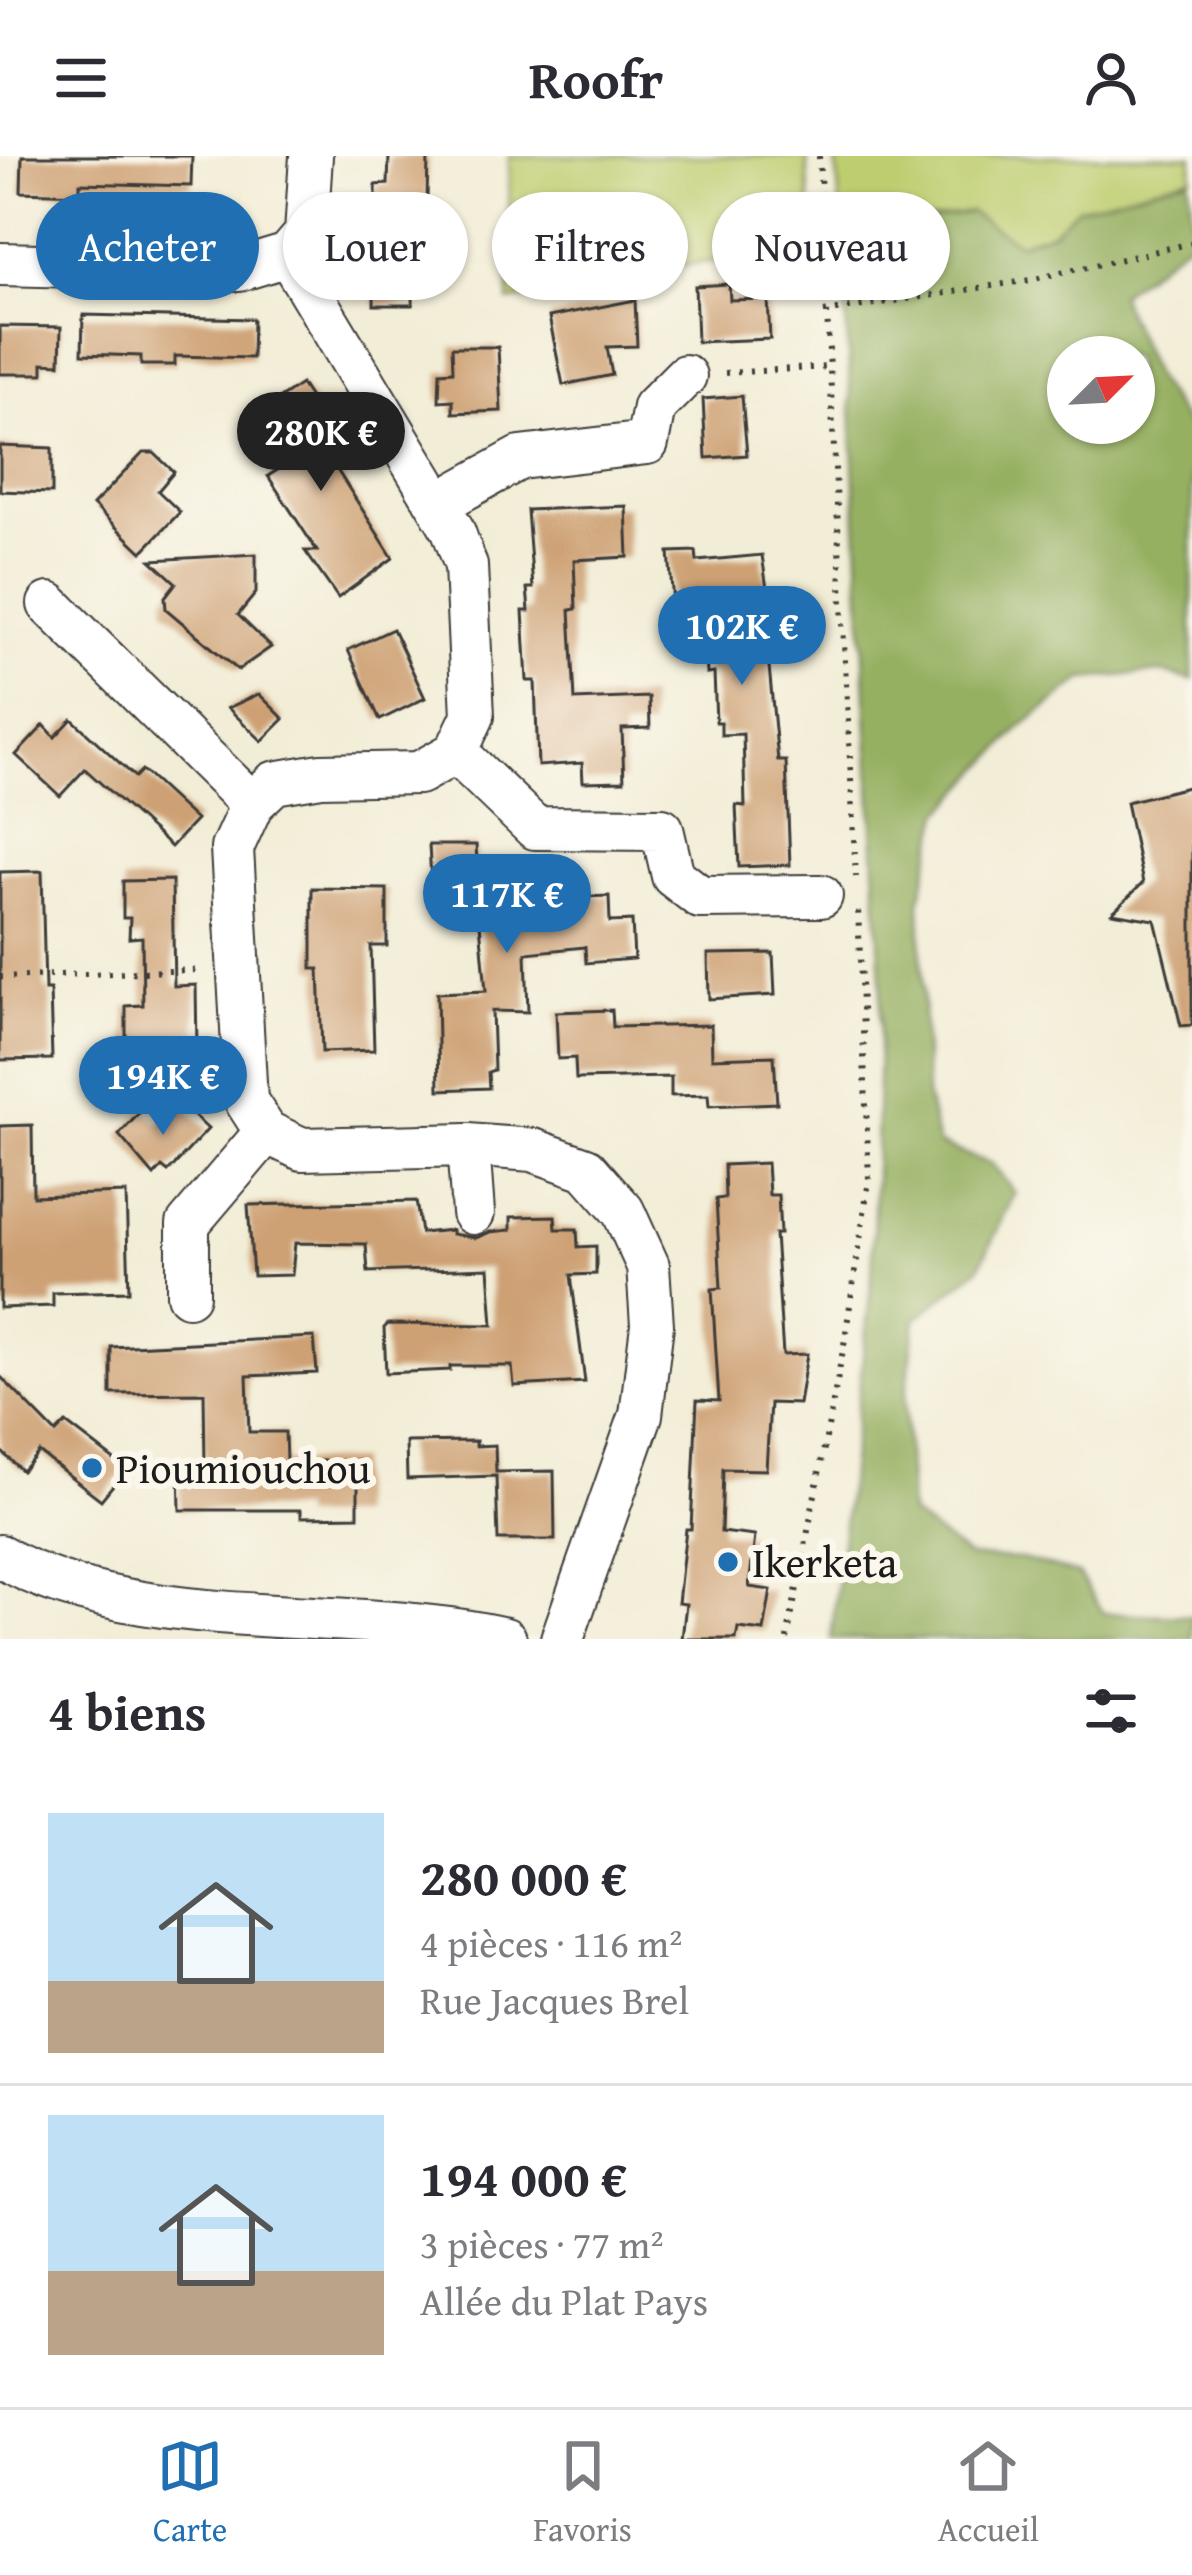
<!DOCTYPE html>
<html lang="fr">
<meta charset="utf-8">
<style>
:root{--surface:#fff;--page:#f2f2f3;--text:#2b2b33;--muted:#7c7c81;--line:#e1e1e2;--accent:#1f6fb2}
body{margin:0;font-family:"Gentium Book Plus",serif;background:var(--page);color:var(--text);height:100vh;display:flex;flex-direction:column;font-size:45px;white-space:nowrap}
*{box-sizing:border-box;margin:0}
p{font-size:39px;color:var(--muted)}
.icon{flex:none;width:66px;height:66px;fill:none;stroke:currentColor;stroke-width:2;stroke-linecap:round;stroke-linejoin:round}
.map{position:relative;height:1483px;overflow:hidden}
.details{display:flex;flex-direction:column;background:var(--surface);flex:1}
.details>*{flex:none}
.guide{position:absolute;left:36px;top:36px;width:1122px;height:108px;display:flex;gap:24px}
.needle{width:78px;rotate:66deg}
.buttons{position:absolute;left:1047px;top:180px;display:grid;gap:24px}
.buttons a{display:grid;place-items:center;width:108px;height:108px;border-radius:50%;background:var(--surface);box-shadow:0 3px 9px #0004;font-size:60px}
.price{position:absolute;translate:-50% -102px;padding:0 27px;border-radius:42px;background:var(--accent);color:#fff;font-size:39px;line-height:78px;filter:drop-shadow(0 3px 6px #0008)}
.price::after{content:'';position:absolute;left:50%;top:72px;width:36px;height:27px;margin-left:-18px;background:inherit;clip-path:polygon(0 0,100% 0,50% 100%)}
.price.active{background:#222;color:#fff}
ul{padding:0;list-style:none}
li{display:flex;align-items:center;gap:36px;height:300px;padding:0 48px}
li+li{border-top:3px solid var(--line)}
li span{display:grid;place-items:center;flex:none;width:336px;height:240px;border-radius:0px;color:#555}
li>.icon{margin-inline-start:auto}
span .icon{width:144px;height:144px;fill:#fffc;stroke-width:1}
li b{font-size:51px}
h2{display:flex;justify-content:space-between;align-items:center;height:144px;padding:0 48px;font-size:51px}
.chip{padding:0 42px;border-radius:54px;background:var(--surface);box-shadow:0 3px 9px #0004;font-size:42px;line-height:108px}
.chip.active{background:var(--accent);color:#fff}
header{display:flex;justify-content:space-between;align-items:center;height:156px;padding:0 48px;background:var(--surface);font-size:54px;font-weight:600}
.menu{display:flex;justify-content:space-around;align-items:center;height:168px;border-top:3px solid var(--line);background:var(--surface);font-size:33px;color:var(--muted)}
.menu a{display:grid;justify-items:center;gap:6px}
.menu .active{color:var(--accent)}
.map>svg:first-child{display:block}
</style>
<header><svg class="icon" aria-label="menu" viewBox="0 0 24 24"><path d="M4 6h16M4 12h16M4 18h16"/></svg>Roofr<svg class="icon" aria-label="person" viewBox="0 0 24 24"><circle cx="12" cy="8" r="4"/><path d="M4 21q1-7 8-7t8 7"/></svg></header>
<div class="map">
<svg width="1192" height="1483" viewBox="0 0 1192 1483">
<rect width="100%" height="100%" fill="#fbf7ec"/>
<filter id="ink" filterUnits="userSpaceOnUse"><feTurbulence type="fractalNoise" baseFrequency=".00833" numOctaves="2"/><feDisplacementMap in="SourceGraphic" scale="24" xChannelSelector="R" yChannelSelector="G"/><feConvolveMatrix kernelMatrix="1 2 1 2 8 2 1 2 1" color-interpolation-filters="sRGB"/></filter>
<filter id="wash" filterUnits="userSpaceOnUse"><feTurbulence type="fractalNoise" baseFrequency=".004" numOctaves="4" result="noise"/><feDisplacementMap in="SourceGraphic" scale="48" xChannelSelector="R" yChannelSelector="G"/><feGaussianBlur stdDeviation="2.7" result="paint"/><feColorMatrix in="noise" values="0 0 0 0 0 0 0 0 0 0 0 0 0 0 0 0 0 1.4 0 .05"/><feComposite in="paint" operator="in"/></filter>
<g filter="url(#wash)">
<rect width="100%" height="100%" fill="#f2edd6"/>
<g fill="#becd70" stroke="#6d7446" stroke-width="3">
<polygon points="509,0 807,0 812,94 690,108 509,146"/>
<polygon points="836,0 1192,0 1192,21 1078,52 1052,76 1018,88 970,56 842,80"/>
</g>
<path fill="#96b062" stroke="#59663f" stroke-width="3" fill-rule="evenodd" d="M1189 22 1192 82 1119 138 1155 222 1192 277V524L1161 516 1083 523 1022 570 941 657 920 744 926 937 938 988 992 1008 1015 1037 979 1112 916 1163 905 1245 910 1358 969 1401 1022 1403 1078 1418 1104 1457 1192 1460V1483H831L872 1120 881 825 842 80 970 56 1018 87 1052 76 1077 52ZM1068 201H1134V267H1068Z"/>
<g id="blocks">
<g fill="#cea174">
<polygon points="22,0 192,0 191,30 80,27 80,38 21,36"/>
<polygon points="389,0 428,0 426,89 414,89 413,149 374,149 376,29 388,28"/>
<polygon points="729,128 730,144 768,143 770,183 697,186 695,130"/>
<polygon points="635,144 637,190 607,191 612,219 563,229 549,161"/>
<polygon points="83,159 253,163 252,202 175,200 175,209 141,209 141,200 82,198"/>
<polygon points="0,170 61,171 60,208 43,207 43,218 0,218"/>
<polygon points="452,191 498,191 501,255 453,257 453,244 439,245 440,216 453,215"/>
<polygon points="301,228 334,278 320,287 393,402 338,442 305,395 317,395 268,320 287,308 254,259"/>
<polygon points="742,240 747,299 706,302 703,243"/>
<polygon points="0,290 52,292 52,337 0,335"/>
<polygon points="143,297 154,297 174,316 158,335 180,356 142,396 93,349"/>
<polygon points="626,350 628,401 574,404 576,453 570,454 575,544 649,541 650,572 622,573 624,625 583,626 582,607 538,610 535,525 527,525 523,455 529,455 527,432 533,432 527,354"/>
<polygon points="696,395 697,405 762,399 777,500 768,500 778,605 786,605 790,709 739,711 736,649 745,650 743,578 721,579 721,566 716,566 714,517 707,518 704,457 674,460 669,396"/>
<polygon points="256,398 256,437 238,459 271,491 238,514 166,453 165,441 176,427 151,404"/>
<polygon points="393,473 425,542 380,564 348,494"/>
<polygon points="259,538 284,563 262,585 228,552"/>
<polygon points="72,563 135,621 142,614 196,664 171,691 85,613 60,640 16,599 44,569 55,581"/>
<polygon points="1192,630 1192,869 1181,870 1155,764 1112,757 1143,727 1126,646"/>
<polygon points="429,689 476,689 479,738 524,735 525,743 609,740 610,766 632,765 634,803 586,807 585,791 526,797 528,856 492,855 494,914 488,916 489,932 439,934 437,837 486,835 479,756 433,757"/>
<polygon points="42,715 45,834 50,834 52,903 0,904 0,716"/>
<polygon points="172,724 174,830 196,829 197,894 126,896 126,850 143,849 142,781 129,782 130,762 123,762 123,725"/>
<polygon points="312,732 387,733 387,790 371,790 374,894 322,896 319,813 312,813"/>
<polygon points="773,797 775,839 709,843 708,798"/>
<polygon points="612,854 613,871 711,869 712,902 774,900 777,947 709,950 708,939 671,940 671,921 576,923 575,902 558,903 556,856"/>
<polygon points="179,946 208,973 168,1016 162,1011 154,1020 119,979 144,952 160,967"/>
<polygon points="32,969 33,1040 126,1037 129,1135 53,1137 53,1150 0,1152 0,970"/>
<polygon points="767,1007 769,1039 778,1039 780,1078 775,1078 783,1199 807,1198 799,1248 770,1247 766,1314 723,1313 721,1376 755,1380 749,1431 771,1434 764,1475 738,1472 736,1483 682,1483 686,1448 678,1447 686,1373 691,1373 697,1244 719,1245 712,1133 721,1132 716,1043 725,1042 724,1009"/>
<polygon points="416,1045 421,1077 452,1074 452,1078 476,1082 490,1076 511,1074 511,1061 555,1060 556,1073 577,1073 578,1091 596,1090 596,1118 571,1119 585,1226 514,1230 512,1210 450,1210 450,1214 386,1217 384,1172 388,1168 493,1169 489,1112 368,1116 366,1088 295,1087 292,1119 253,1120 248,1049"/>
<polygon points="314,1181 317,1217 247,1220 249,1276 285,1276 286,1306 358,1304 358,1360 301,1361 301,1354 180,1354 179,1311 205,1310 204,1237 111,1238 111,1191"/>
<polygon points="0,1220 56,1277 66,1267 126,1313 101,1344 39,1296 22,1315 0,1294"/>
<polygon points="476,1285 476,1290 495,1289 496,1316 554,1315 555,1384 498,1384 496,1320 407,1323 406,1286"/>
</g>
</g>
</g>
<g filter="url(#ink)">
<use href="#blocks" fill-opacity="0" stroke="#3c3b38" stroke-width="3"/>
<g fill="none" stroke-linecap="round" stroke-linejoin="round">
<g stroke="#3c3b38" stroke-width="46">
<g id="minor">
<polyline points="288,99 453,374 466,410 473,560 456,596 419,617 321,619 274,627 252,648 232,692 246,945 266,976 302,993 468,989 533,994 586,1013 623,1055 648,1110 652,1169 641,1259 562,1483"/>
<polyline points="0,108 239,114 288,99 306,78 311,0"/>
<polyline points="439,347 520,302 647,287 654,251 685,220"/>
<polyline points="49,448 252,648"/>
<polyline points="456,596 535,672 662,673 673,720 700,741 821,740"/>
<polyline points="468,989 473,1057"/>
<polyline points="188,1139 188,1068 266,976"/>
<path d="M0 1400C134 1480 351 1447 505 1483"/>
</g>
</g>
<g stroke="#3c3b38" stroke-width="6" stroke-dasharray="3 9" stroke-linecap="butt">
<polyline points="819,0 856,721"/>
<polyline points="824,156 1030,124 1192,87"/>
<polyline points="725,217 828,211"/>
<polyline points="0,821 199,814"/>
<polyline points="787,1483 844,1189 869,1024 858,752"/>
</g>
<use href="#minor" stroke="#fff" stroke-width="42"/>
</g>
</g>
<g fill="#1f6fb2" stroke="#fbf7ec" stroke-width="4.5">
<circle cx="92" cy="1312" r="12"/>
<circle cx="728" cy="1406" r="12"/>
</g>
<g text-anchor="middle" stroke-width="12" stroke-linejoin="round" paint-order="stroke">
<g font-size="42" fill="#1c1c1c" stroke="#fbf7ec" text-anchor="start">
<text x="116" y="1327">Pioumiouchou</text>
<text x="752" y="1421">Ikerketa</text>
</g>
</g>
</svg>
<div class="buttons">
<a><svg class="needle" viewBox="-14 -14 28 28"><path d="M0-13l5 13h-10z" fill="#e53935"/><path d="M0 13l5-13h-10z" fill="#7c7c81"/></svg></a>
</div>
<b class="price active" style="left:321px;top:338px">280K €</b>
<b class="price" style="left:742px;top:532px">102K €</b>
<b class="price" style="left:507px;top:800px">117K €</b>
<b class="price" style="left:163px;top:982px">194K €</b>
<div class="guide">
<a class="chip active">Acheter</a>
<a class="chip">Louer</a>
<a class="chip">Filtres</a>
<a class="chip">Nouveau</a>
</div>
</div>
<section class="details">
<h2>4 biens<svg class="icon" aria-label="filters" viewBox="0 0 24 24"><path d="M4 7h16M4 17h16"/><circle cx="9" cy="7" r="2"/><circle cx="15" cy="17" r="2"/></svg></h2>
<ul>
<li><span style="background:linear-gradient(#bfe0f5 70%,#b9a48a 0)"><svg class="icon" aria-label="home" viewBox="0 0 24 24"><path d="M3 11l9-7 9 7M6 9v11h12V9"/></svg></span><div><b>280 000 €</b><p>4 pièces · 116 m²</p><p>Rue Jacques Brel</p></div></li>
<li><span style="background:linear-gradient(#bfe0f5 65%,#b9a48a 0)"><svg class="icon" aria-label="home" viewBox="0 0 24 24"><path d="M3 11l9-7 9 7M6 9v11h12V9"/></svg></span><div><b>194 000 €</b><p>3 pièces · 77 m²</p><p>Allée du Plat Pays</p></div></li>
</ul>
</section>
<nav class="menu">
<a class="active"><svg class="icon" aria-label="map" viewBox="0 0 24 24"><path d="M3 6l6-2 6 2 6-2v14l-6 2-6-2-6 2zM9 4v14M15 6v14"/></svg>Carte</a>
<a><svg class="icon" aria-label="saved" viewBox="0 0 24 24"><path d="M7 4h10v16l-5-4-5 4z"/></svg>Favoris</a>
<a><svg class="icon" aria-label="home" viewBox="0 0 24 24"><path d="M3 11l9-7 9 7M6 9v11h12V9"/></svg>Accueil</a>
</nav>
